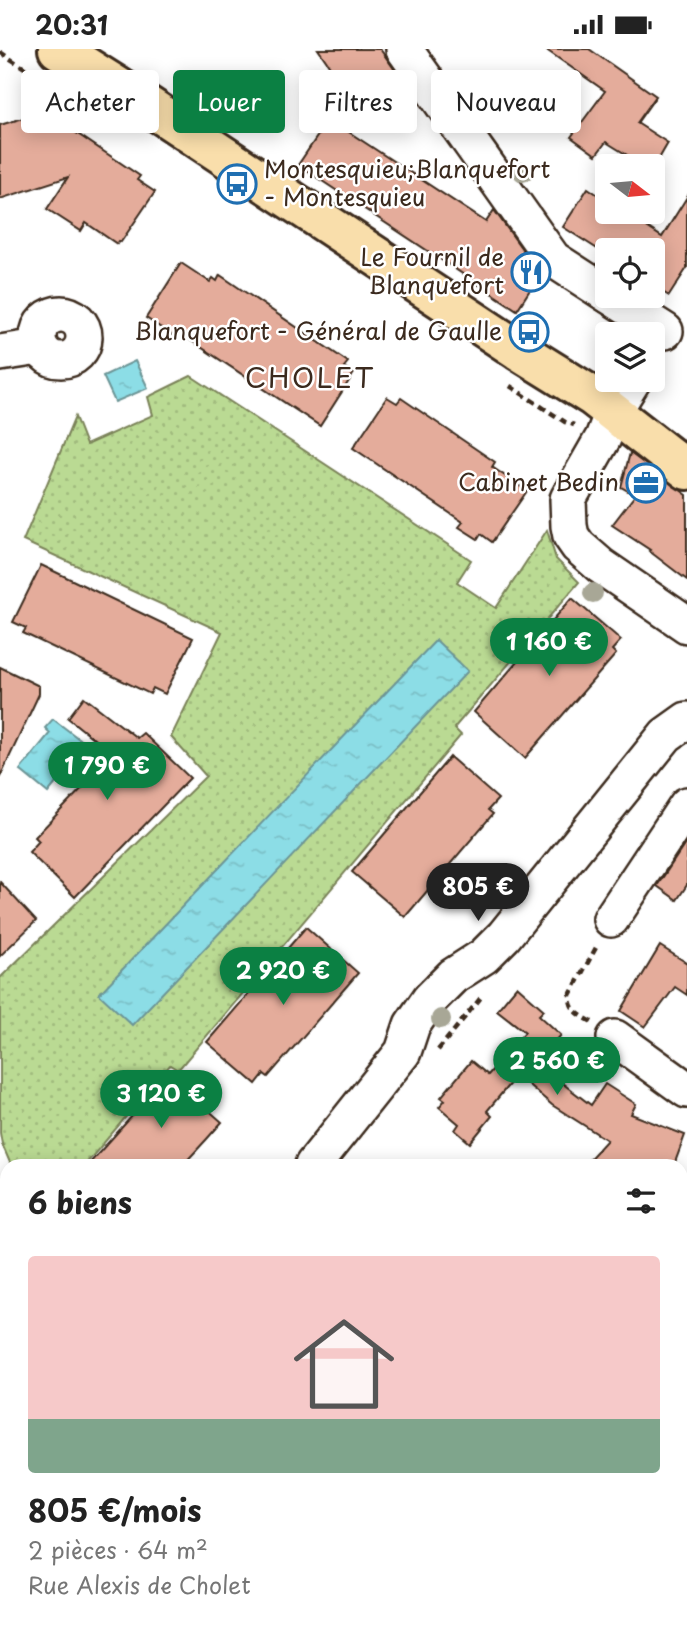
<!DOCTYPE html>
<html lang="fr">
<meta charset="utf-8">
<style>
:root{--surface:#fff;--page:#f2f2f2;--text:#222;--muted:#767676;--accent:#0b8043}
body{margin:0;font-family:"Playpen Sans",sans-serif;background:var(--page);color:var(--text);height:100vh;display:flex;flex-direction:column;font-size:26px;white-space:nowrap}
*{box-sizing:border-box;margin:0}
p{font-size:23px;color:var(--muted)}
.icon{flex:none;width:38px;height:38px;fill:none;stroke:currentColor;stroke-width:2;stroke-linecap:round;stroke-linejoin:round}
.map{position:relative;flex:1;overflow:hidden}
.panel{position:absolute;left:0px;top:1110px;width:688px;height:471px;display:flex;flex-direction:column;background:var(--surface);border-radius:21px 21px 0 0;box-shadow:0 4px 18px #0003}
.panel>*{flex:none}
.banner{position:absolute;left:21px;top:21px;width:646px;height:63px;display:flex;gap:14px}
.needle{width:46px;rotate:106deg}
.fabs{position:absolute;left:595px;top:105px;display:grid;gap:14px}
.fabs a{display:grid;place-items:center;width:70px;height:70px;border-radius:7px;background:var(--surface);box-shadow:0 4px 18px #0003;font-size:35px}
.price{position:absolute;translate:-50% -60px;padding:0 16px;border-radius:24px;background:var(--accent);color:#fff;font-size:23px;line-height:46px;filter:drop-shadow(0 2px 4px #0008)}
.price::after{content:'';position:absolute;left:50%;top:42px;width:21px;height:16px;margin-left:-10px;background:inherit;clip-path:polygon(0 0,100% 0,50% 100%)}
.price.active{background:#222;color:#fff}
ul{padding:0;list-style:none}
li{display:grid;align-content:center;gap:14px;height:371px;padding:0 28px}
li span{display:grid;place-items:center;height:217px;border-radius:7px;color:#555}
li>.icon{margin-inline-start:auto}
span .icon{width:126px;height:126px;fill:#fffc;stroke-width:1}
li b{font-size:30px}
h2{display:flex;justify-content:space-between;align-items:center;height:84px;padding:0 28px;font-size:30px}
.pill{padding:0 24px;border-radius:7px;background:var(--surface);box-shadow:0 4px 18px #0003;font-size:24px;line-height:63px}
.pill.active{background:var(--accent);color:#fff}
.status{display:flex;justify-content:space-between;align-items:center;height:49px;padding:0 35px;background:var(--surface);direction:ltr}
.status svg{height:19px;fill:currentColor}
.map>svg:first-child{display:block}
</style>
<div class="status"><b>20:31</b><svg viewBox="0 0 49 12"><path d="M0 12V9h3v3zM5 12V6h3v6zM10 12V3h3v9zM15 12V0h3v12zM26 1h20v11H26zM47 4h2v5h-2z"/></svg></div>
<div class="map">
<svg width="687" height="1580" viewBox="0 0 687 1580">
<defs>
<pattern id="grass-tufts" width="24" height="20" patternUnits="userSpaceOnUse" patternTransform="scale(1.75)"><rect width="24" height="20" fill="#bada93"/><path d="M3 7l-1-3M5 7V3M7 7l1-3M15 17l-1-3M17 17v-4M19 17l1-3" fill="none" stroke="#a1bb7e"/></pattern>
<pattern id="park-dots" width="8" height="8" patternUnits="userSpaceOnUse" patternTransform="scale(1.75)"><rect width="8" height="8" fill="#bada93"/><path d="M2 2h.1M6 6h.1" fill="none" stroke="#a1bb7e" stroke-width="1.8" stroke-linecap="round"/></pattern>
<pattern id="water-ripples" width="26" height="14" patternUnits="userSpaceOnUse" patternTransform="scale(1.75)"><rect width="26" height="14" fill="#8cdde6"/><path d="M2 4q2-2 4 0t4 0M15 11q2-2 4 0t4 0" fill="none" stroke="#7abec5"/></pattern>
</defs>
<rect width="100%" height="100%" fill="#fff"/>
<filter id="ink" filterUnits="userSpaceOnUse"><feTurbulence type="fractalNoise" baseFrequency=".0143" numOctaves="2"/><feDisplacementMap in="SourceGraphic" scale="14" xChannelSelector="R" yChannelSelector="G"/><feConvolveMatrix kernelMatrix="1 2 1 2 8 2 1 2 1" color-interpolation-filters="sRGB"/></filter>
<g filter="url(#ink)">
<polygon fill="url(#grass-tufts)" stroke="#7a8258" stroke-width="2" points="0,1196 7,1197 7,1494 0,1494"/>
<g fill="url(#park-dots)" stroke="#7a8258" stroke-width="2">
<polygon points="191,327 471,511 457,533 496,559 547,481 556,510 579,533 454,679 461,686 178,1021 170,1016 85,1116 11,1116 2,1095 0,1084 0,929 206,727 171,688 222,583 23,492 75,368 86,396 153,366 148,348"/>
<polygon points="7,1210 7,1274 0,1280 0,1216"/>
</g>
<g fill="url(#water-ripples)" stroke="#6c9596" stroke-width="2">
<polygon points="135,312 148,339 115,353 103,327"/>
<polygon points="436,591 468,622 132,976 99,945"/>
<polygon points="53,670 87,696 48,744 20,721 50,684 45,679"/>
</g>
<g fill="#e4ac9b" stroke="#3b2a1e" stroke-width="2">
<polygon points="318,0 380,0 402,31 360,61"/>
<polygon points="545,0 589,0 656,47 637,74 668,94 653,120 653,117 645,117 606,93 596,106 571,88 605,42"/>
<polygon points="40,64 51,67 140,127 137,131 155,143 121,193 119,192 117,195 86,174 81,182 47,160 68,128 0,150 0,76"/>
<polygon points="329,70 486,173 494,161 540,225 517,261 298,116"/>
<polygon points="588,139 607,152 607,163 624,163 662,188 687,148 687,219 669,247 653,237 653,201 599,201 563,178"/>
<polygon points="181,214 210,233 213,229 217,232 220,226 348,313 344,318 354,324 320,377 178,283 175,288 146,269"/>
<polygon points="387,348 397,354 401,349 417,360 495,413 492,418 527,442 492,493 481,485 478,490 459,478 463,473 353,399"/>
<polygon points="630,404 687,446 687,531 649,502 650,501 612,476 635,446 621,438"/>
<polygon points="41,516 193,589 165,645 153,639 150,645 23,584 26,579 13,573"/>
<polygon points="572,549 621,591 612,601 616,605 525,709 474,663"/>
<polygon points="0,618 39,637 39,645 0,728"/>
<polygon points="84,648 137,689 143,684 190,729 75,848 29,803 39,792 35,788 114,706 68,669"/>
<polygon points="450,708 498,750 488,761 493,765 405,868 352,823"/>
<polygon points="687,792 687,836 677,851 657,837"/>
<polygon points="0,833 36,872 0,907"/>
<polygon points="306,878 358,924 268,1028 264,1025 256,1035 207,993"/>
<polygon points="660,897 687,914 687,946 675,938 645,978 621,962"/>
<polygon points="517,937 544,961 539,966 561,986 537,1015 591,1056 605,1035 636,1055 631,1065 685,1086 674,1116 584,1116 607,1091 552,1056 517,1026 487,1062 492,1067 470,1094 455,1081 459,1075 439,1058 445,1051 441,1048 471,1012 488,1026 525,983 497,961"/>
<polygon points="169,1026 222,1073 206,1091 183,1116 88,1116"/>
</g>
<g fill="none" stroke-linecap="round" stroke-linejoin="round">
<g stroke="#3b2a1e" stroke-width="40">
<g id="minor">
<polyline points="404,0 553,210 607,245"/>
<polyline points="610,247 665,282"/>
<circle cx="61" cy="288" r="23"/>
<polyline points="0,304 39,298"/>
<polyline points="633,331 613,363 603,389 568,450 569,477 571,487 578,497 601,517 687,576"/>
<polyline points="611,870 687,756"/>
<polyline points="615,989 687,1041"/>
<polyline points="313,1116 403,1003 412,976 430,950 453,927 484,907 504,887 666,686 687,671"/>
<polyline points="0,1154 7,1164"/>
<polyline points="681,1482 687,1467"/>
<polyline points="0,1505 7,1504"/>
<polyline points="499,1573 508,1580"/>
<polyline points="555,1580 568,1573"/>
</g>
</g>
<g stroke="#3b2a1e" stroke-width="44">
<polyline id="major" points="58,0 147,56 518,301 592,347 687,421"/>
</g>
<g stroke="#3b2a1e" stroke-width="4.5" stroke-dasharray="7 5" stroke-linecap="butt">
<polyline points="0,3 37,27"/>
<polyline points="510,337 565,373 574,376"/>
<path d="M592 973C580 966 569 961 570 946L598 895"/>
<polyline points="438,1001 483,946"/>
</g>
<use href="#minor" stroke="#fff" stroke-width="35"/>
<use href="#major" stroke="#f9deab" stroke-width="38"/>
</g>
<g fill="#a8a796">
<circle cx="523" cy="123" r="10"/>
<circle cx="593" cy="544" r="10"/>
<circle cx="441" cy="970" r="10"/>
</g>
</g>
<defs>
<g id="bus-ring" transform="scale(2.0125)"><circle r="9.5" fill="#fff" stroke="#1f6fb2" stroke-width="1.5"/><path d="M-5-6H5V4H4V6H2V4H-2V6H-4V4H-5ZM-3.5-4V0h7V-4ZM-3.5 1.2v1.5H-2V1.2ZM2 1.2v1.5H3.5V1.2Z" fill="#1f6fb2"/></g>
<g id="restaurant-ring" transform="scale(2.0125)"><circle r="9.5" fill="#fff" stroke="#1f6fb2" stroke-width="1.5"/><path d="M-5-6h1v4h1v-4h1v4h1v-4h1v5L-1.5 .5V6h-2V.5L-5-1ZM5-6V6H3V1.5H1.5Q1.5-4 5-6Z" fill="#1f6fb2"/></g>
<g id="office-ring" transform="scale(2.0125)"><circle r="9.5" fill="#fff" stroke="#1f6fb2" stroke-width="1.5"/><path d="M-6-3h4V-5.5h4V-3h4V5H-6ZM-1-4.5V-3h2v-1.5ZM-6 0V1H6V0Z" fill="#1f6fb2"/></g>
</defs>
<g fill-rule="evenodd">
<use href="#bus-ring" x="237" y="135"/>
<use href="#restaurant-ring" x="531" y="223"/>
<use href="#bus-ring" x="529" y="283"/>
<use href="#office-ring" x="646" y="434"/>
</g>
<g text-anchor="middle" stroke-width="5" stroke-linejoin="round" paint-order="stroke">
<g font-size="24" fill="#3b2a1e" stroke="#fff" text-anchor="end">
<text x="264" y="129" text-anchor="start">Montesquieu;Blanquefort<tspan x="264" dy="28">- Montesquieu</tspan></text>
<text x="504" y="217">Le Fournil de<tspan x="504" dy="28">Blanquefort</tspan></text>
<text x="502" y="291">Blanquefort - Général de Gaulle</text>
<text x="619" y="442">Cabinet Bedin</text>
</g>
<g font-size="28" letter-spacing="2" fill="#3b2a1e" stroke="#fff">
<text x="310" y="339">CHOLET</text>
</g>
</g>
</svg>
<div class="fabs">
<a><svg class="needle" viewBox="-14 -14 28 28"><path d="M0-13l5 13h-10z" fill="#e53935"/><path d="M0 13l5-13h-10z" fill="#767676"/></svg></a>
<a><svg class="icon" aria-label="locate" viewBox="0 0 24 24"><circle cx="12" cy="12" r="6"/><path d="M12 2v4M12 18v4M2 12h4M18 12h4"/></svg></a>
<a><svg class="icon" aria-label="layers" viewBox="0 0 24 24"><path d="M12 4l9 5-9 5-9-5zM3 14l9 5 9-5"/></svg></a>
</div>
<b class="price" style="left:549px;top:629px">1 160 €</b>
<b class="price" style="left:107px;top:753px">1 790 €</b>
<b class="price active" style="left:478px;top:874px">805 €</b>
<b class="price" style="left:283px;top:958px">2 920 €</b>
<b class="price" style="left:557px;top:1048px">2 560 €</b>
<b class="price" style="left:161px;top:1081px">3 120 €</b>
<div class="banner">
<a class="pill">Acheter</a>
<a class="pill active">Louer</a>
<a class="pill">Filtres</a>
<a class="pill">Nouveau</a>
</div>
<section class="panel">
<h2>6 biens<svg class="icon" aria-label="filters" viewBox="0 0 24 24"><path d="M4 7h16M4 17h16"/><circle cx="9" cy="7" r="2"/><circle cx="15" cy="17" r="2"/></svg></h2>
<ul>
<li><span style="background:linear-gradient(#f6c9c9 75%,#7fa58c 0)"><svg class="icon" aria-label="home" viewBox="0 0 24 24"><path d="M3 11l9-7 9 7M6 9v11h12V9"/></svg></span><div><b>805 €/mois</b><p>2 pièces · 64 m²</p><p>Rue Alexis de Cholet</p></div></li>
</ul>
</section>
</div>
